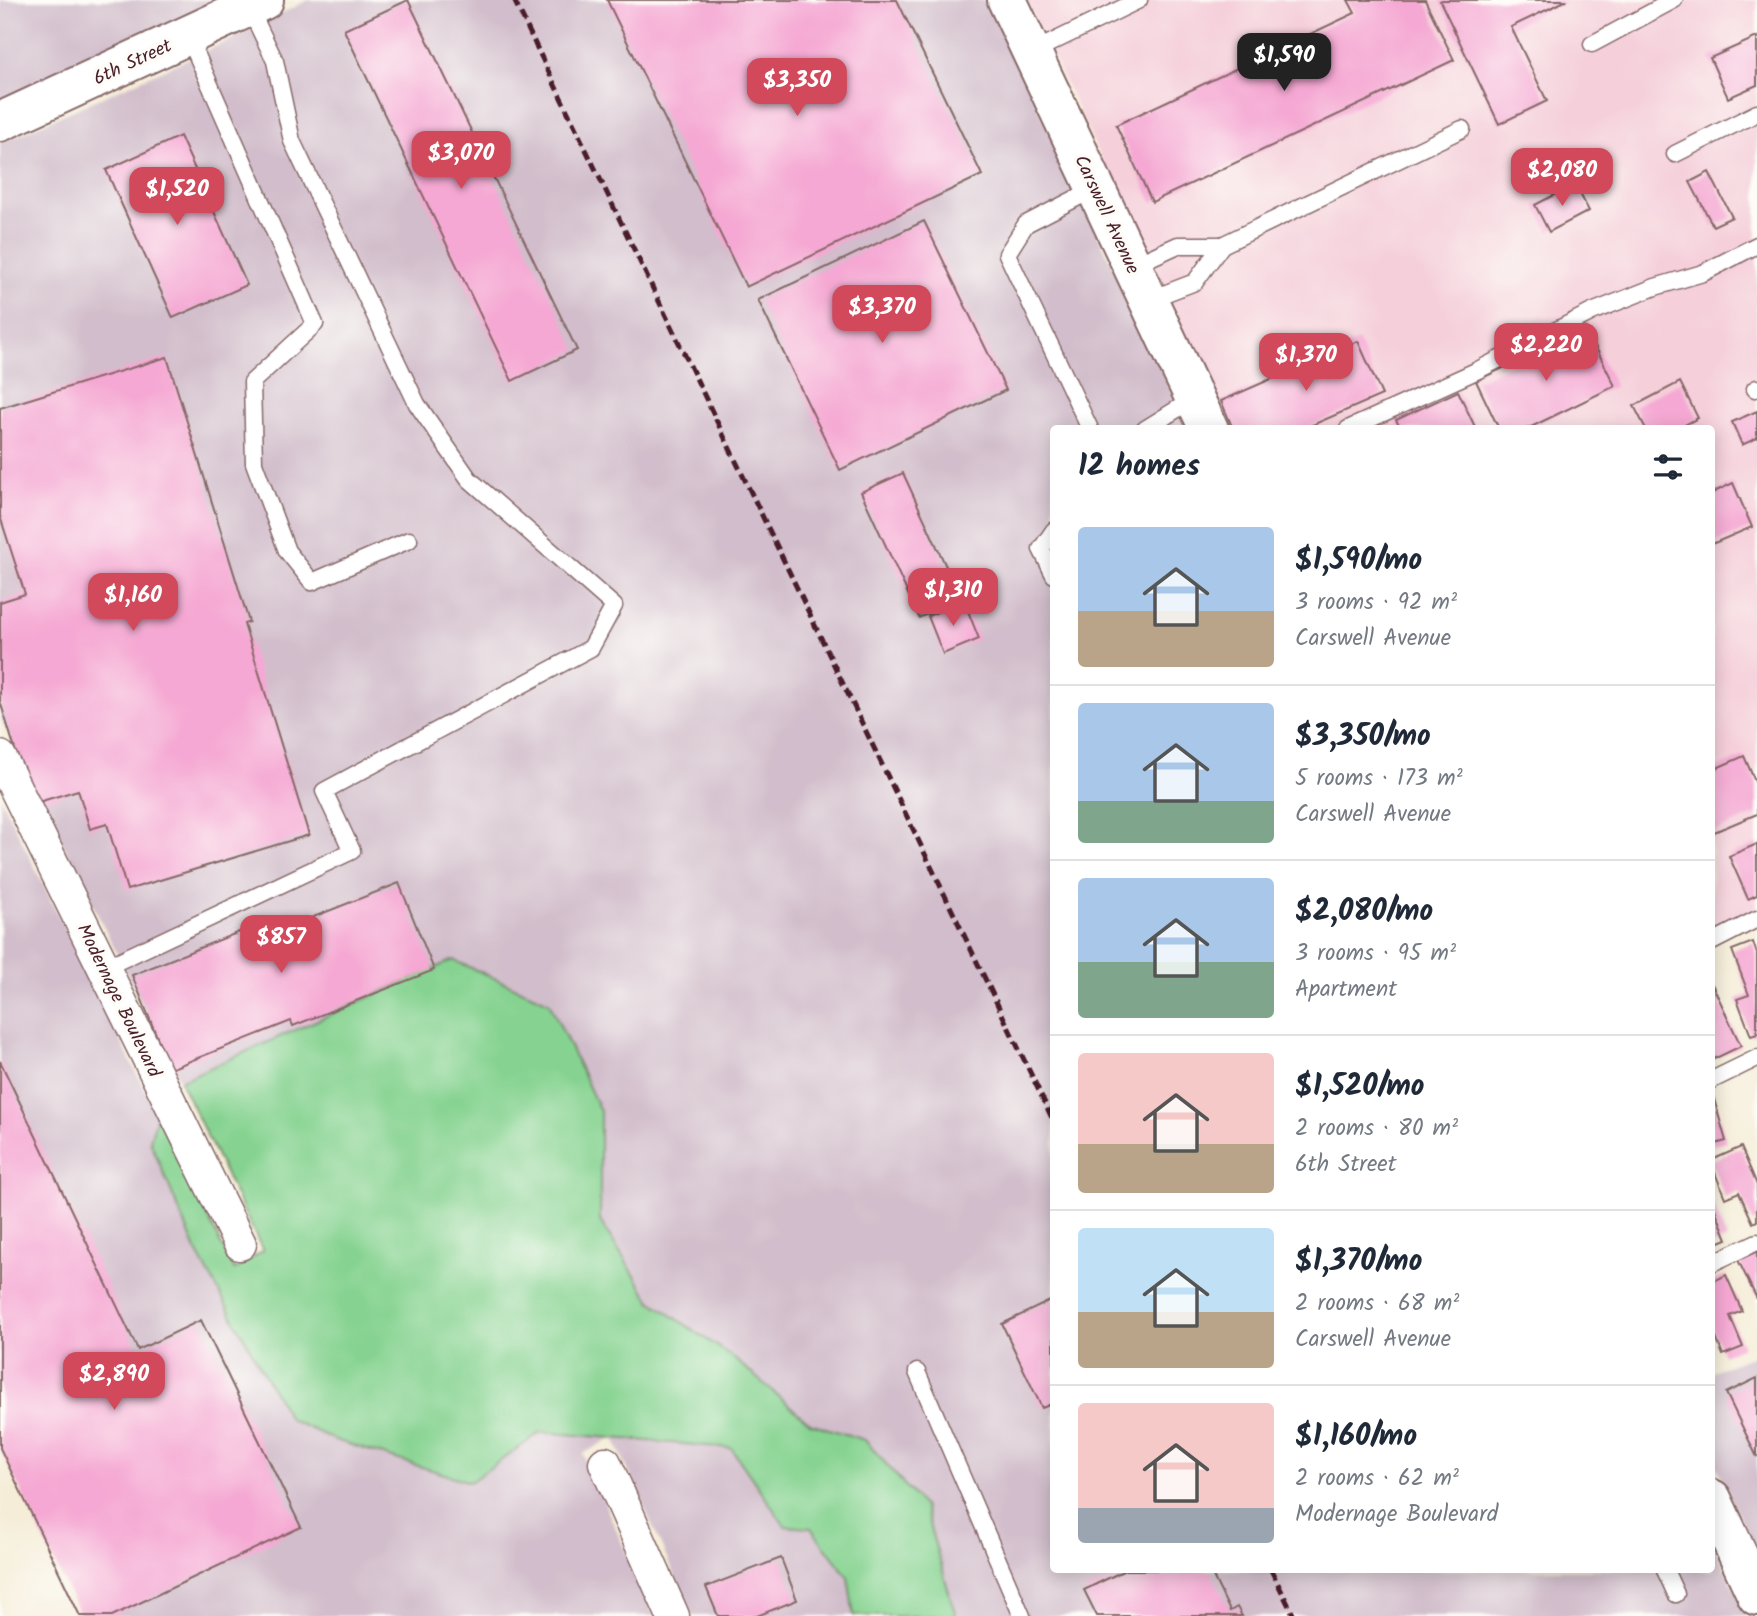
<!DOCTYPE html>
<meta charset="utf-8">
<style>
:root{--surface:#fff;--page:#f2f2f3;--text:#1f2937;--muted:#747a83;--line:#e0e1e3;--accent:#d1495b}
body{margin:0;font-family:Kalam,sans-serif;background:var(--page);color:var(--text);height:100vh;display:flex;flex-direction:column;font-size:26px;white-space:nowrap}
*{box-sizing:border-box;margin:0}
p{font-size:23px;color:var(--muted)}
.icon{flex:none;width:38px;height:38px;fill:none;stroke:currentColor;stroke-width:2;stroke-linecap:round;stroke-linejoin:round}
.map{position:relative;flex:1;overflow:hidden}
.side{position:absolute;left:1050px;top:425px;width:665px;height:1148px;display:flex;flex-direction:column;background:var(--surface);border-radius:7px;box-shadow:0 4px 18px #0003}
.side>*{flex:none}
.price{position:absolute;translate:-50% -60px;padding:0 16px;border-radius:14px;background:var(--accent);color:#fff;font-size:23px;line-height:46px;filter:drop-shadow(0 2px 4px #0008)}
.price::after{content:'';position:absolute;left:50%;top:42px;width:21px;height:16px;margin-left:-10px;background:inherit;clip-path:polygon(0 0,100% 0,50% 100%)}
.price.current{background:#222;color:#fff}
ul{padding:0;list-style:none}
li{display:flex;align-items:center;gap:21px;height:175px;padding:0 28px}
li+li{border-top:2px solid var(--line)}
li span{display:grid;place-items:center;flex:none;width:196px;height:140px;border-radius:7px;color:#555}
li>.icon{margin-inline-start:auto}
span .icon{width:84px;height:84px;fill:#fffc;stroke-width:1}
li b{font-size:30px}
h2{display:flex;justify-content:space-between;align-items:center;height:84px;padding:0 28px;font-size:30px}
.map>svg:first-child{display:block}
</style>
<div class="map">
<svg width="1757" height="1616" viewBox="0 0 1757 1616">
<rect width="100%" height="100%" fill="#fdfcf7"/>
<filter id="ink" filterUnits="userSpaceOnUse"><feTurbulence type="fractalNoise" baseFrequency=".0143" numOctaves="2"/><feDisplacementMap in="SourceGraphic" scale="14" xChannelSelector="R" yChannelSelector="G"/><feConvolveMatrix kernelMatrix="1 2 1 2 8 2 1 2 1" color-interpolation-filters="sRGB"/></filter>
<filter id="wash" filterUnits="userSpaceOnUse"><feTurbulence type="fractalNoise" baseFrequency=".00686" numOctaves="4" result="noise"/><feDisplacementMap in="SourceGraphic" scale="28" xChannelSelector="R" yChannelSelector="G"/><feGaussianBlur stdDeviation="1.57" result="paint"/><feColorMatrix in="noise" values="0 0 0 0 0 0 0 0 0 0 0 0 0 0 0 0 0 1.4 0 .05"/><feComposite in="paint" operator="in"/></filter>
<g filter="url(#wash)">
<rect width="100%" height="100%" fill="#f5edd8"/>
<polygon fill="#f5cfda" points="1026,0 1757,0 1757,916 1712,938 1712,429 1230,429"/>
<g fill="#d1bdcb">
<polygon points="0,0 213,0 214,3 0,101"/>
<polygon points="308,0 988,0 1189,429 1054,429 1054,1570 1712,1570 1712,1541 1747,1616 956,1616 924,1507 865,1440 810,1423 731,1356 651,1301 600,1221 600,1111 453,960 180,1081 0,717 0,143 232,39"/>
<polygon points="0,797 157,1115 150,1141 196,1250 289,1419 335,1440 470,1482 541,1432 611,1438 583,1454 654,1616 89,1616 0,1438"/>
<polygon points="1757,1355 1757,1554 1712,1457 1712,1371"/>
<polygon points="614,1438 731,1448 785,1526 810,1527 848,1577 854,1616 692,1616"/>
</g>
<polygon fill="#86d391" stroke="#68795e" stroke-width="2" points="453,960 549,1002 600,1111 600,1221 651,1301 731,1356 810,1423 865,1440 924,1507 956,1616 854,1616 848,1577 811,1528 785,1526 731,1448 541,1432 470,1482 335,1440 289,1419 196,1250 150,1141 157,1115 234,1270 263,1251 180,1081"/>
<g id="blocks">
<g fill="#f5a8d3">
<polygon points="408,0 577,350 512,381 344,30"/>
<polygon points="607,0 897,0 982,175 746,287"/>
<polygon points="1348,0 1425,0 1454,60 1152,202 1116,125 1355,13"/>
<polygon points="1442,0 1567,0 1511,27 1547,101 1499,124 1440,1"/>
<polygon points="1757,37 1757,85 1728,98 1710,58"/>
<polygon points="180,136 247,285 173,318 106,170"/>
<polygon points="1709,172 1732,217 1713,226 1690,182"/>
<polygon points="1575,184 1589,211 1549,232 1535,205"/>
<polygon points="924,221 1006,390 840,470 758,300"/>
<polygon points="1586,328 1615,386 1527,429 1499,429 1476,381"/>
<polygon points="1358,341 1382,395 1303,429 1233,429 1221,401"/>
<polygon points="167,357 249,622 244,624 309,835 127,890 107,824 90,829 78,790 32,804 0,701 0,602 25,594 0,516 0,408"/>
<polygon points="1680,382 1698,418 1677,429 1646,429 1634,406"/>
<polygon points="1458,391 1476,429 1401,429 1396,420"/>
<polygon points="1757,411 1757,438 1742,445 1732,422"/>
<polygon points="903,473 961,599 919,618 861,492"/>
<polygon points="1733,483 1752,527 1712,544 1712,493"/>
<polygon points="964,601 979,639 943,654 928,616"/>
<polygon points="1744,756 1757,786 1757,814 1712,833 1712,770"/>
<polygon points="1757,844 1757,895 1748,899 1729,856"/>
<polygon points="399,883 434,970 293,1026 291,1021 170,1069 132,975 249,928 253,941"/>
<polygon points="1753,942 1757,954 1757,1034 1751,1036 1737,999 1749,995 1732,950"/>
<polygon points="1712,984 1741,1046 1712,1060"/>
<polygon points="0,1061 138,1350 201,1320 301,1527 112,1616 80,1616 0,1448"/>
<polygon points="1712,1092 1726,1141 1712,1145"/>
<polygon points="1741,1147 1757,1185 1757,1221 1753,1223 1739,1192 1725,1198 1712,1165 1712,1160"/>
<polygon points="1712,1202 1727,1239 1712,1245"/>
<polygon points="1757,1251 1757,1299 1738,1260"/>
<polygon points="1726,1275 1742,1311 1730,1316 1743,1347 1723,1355 1712,1328 1712,1282"/>
<polygon points="1054,1299 1054,1403 1042,1408 1002,1324"/>
<polygon points="1757,1378 1757,1457 1726,1393"/>
<polygon points="781,1558 797,1600 757,1616 718,1616 706,1587"/>
<polygon points="1125,1570 1210,1570 1230,1611 1237,1607 1242,1616 1097,1616 1084,1590"/>
</g>
</g>
</g>
<g filter="url(#ink)">
<use href="#blocks" fill-opacity="0" stroke="#866768" stroke-width="2"/>
<g fill="none" stroke-linecap="round" stroke-linejoin="round">
<g stroke="#866768" stroke-width="19">
<g id="service">
<polyline points="188,35 315,324 252,382 254,463 287,551 312,582 409,540"/>
<polyline points="1592,44 1674,0"/>
<polyline points="1032,52 1139,0"/>
<polyline points="1675,154 1757,113"/>
<polyline points="1222,245 1462,129"/>
<polyline points="1132,266 1178,245 1222,245 1195,282 1148,300"/>
<polyline points="1755,389 1757,388"/>
<polyline points="1090,429 1007,254 1026,224 1096,188"/>
<polyline points="1145,429 1195,398"/>
<polyline points="1348,429 1476,371 1592,312 1655,287 1703,273 1757,245"/>
<polyline points="1054,530 1041,549 1054,575"/>
<polyline points="1712,942 1757,919"/>
<polyline points="104,968 352,851 324,791 591,648 614,606 469,479 417,404 292,141 275,61 249,7"/>
<polyline points="1712,1080 1757,1058"/>
<polyline points="1712,1263 1757,1242"/>
<polyline points="917,1372 1022,1616"/>
<polyline points="1665,1570 1676,1594"/>
</g>
</g>
<g stroke="#866768" stroke-width="35">
<g id="minor">
<polyline points="0,757 240,1244"/>
<polyline points="605,1463 673,1616"/>
</g>
</g>
<g stroke="#866768" stroke-width="42">
<g id="tertiary">
<polyline points="1007,0 1209,429"/>
<polyline points="0,122 264,0"/>
<polyline points="1712,1499 1757,1596"/>
</g>
</g>
<use href="#service" stroke="#fff" stroke-width="16"/>
<use href="#minor" stroke="#fff" stroke-width="32"/>
<use href="#tertiary" stroke="#fff" stroke-width="38"/>
<g stroke="#4a1f2b" stroke-width="5" stroke-dasharray="10 5" stroke-linecap="butt">
<polyline points="514,0 1054,1122"/>
<polyline points="1271,1570 1294,1616"/>
</g>
</g>
</g>
<g text-anchor="middle" stroke-width="7" stroke-linejoin="round" paint-order="stroke">
<g font-size="19" fill="#4a1f2b" stroke="#fdfcf7">
<text transform="translate(132 61) rotate(-25)" y="7">6th Street</text>
<text transform="translate(1108 214) rotate(65)" y="7">Carswell Avenue</text>
<text transform="translate(120 1000) rotate(64)" y="7">Modernage Boulevard</text>
</g>
</g>
</svg>
<b class="price current" style="left:1284px;top:93px">$1,590</b>
<b class="price" style="left:797px;top:118px">$3,350</b>
<b class="price" style="left:461px;top:191px">$3,070</b>
<b class="price" style="left:1562px;top:208px">$2,080</b>
<b class="price" style="left:177px;top:227px">$1,520</b>
<b class="price" style="left:882px;top:345px">$3,370</b>
<b class="price" style="left:1546px;top:383px">$2,220</b>
<b class="price" style="left:1306px;top:393px">$1,370</b>
<b class="price" style="left:953px;top:628px">$1,310</b>
<b class="price" style="left:133px;top:633px">$1,160</b>
<b class="price" style="left:281px;top:975px">$857</b>
<b class="price" style="left:114px;top:1412px">$2,890</b>
<section class="side">
<h2>12 homes<svg class="icon" aria-label="filters" viewBox="0 0 24 24"><path d="M4 7h16M4 17h16"/><circle cx="9" cy="7" r="2"/><circle cx="15" cy="17" r="2"/></svg></h2>
<ul>
<li><span style="background:linear-gradient(#a9c7e8 60%,#b9a48a 0)"><svg class="icon" aria-label="home" viewBox="0 0 24 24"><path d="M3 11l9-7 9 7M6 9v11h12V9"/></svg></span><div><b>$1,590/mo</b><p>3 rooms · 92 m²</p><p>Carswell Avenue</p></div></li>
<li><span style="background:linear-gradient(#a9c7e8 70%,#7fa58c 0)"><svg class="icon" aria-label="home" viewBox="0 0 24 24"><path d="M3 11l9-7 9 7M6 9v11h12V9"/></svg></span><div><b>$3,350/mo</b><p>5 rooms · 173 m²</p><p>Carswell Avenue</p></div></li>
<li><span style="background:linear-gradient(#a9c7e8 60%,#7fa58c 0)"><svg class="icon" aria-label="home" viewBox="0 0 24 24"><path d="M3 11l9-7 9 7M6 9v11h12V9"/></svg></span><div><b>$2,080/mo</b><p>3 rooms · 95 m²</p><p>Apartment</p></div></li>
<li><span style="background:linear-gradient(#f6c9c9 65%,#b9a48a 0)"><svg class="icon" aria-label="home" viewBox="0 0 24 24"><path d="M3 11l9-7 9 7M6 9v11h12V9"/></svg></span><div><b>$1,520/mo</b><p>2 rooms · 80 m²</p><p>6th Street</p></div></li>
<li><span style="background:linear-gradient(#bfe0f5 60%,#b9a48a 0)"><svg class="icon" aria-label="home" viewBox="0 0 24 24"><path d="M3 11l9-7 9 7M6 9v11h12V9"/></svg></span><div><b>$1,370/mo</b><p>2 rooms · 68 m²</p><p>Carswell Avenue</p></div></li>
<li><span style="background:linear-gradient(#f6c9c9 75%,#9aa5b1 0)"><svg class="icon" aria-label="home" viewBox="0 0 24 24"><path d="M3 11l9-7 9 7M6 9v11h12V9"/></svg></span><div><b>$1,160/mo</b><p>2 rooms · 62 m²</p><p>Modernage Boulevard</p></div></li>
</ul>
</section>
</div>
